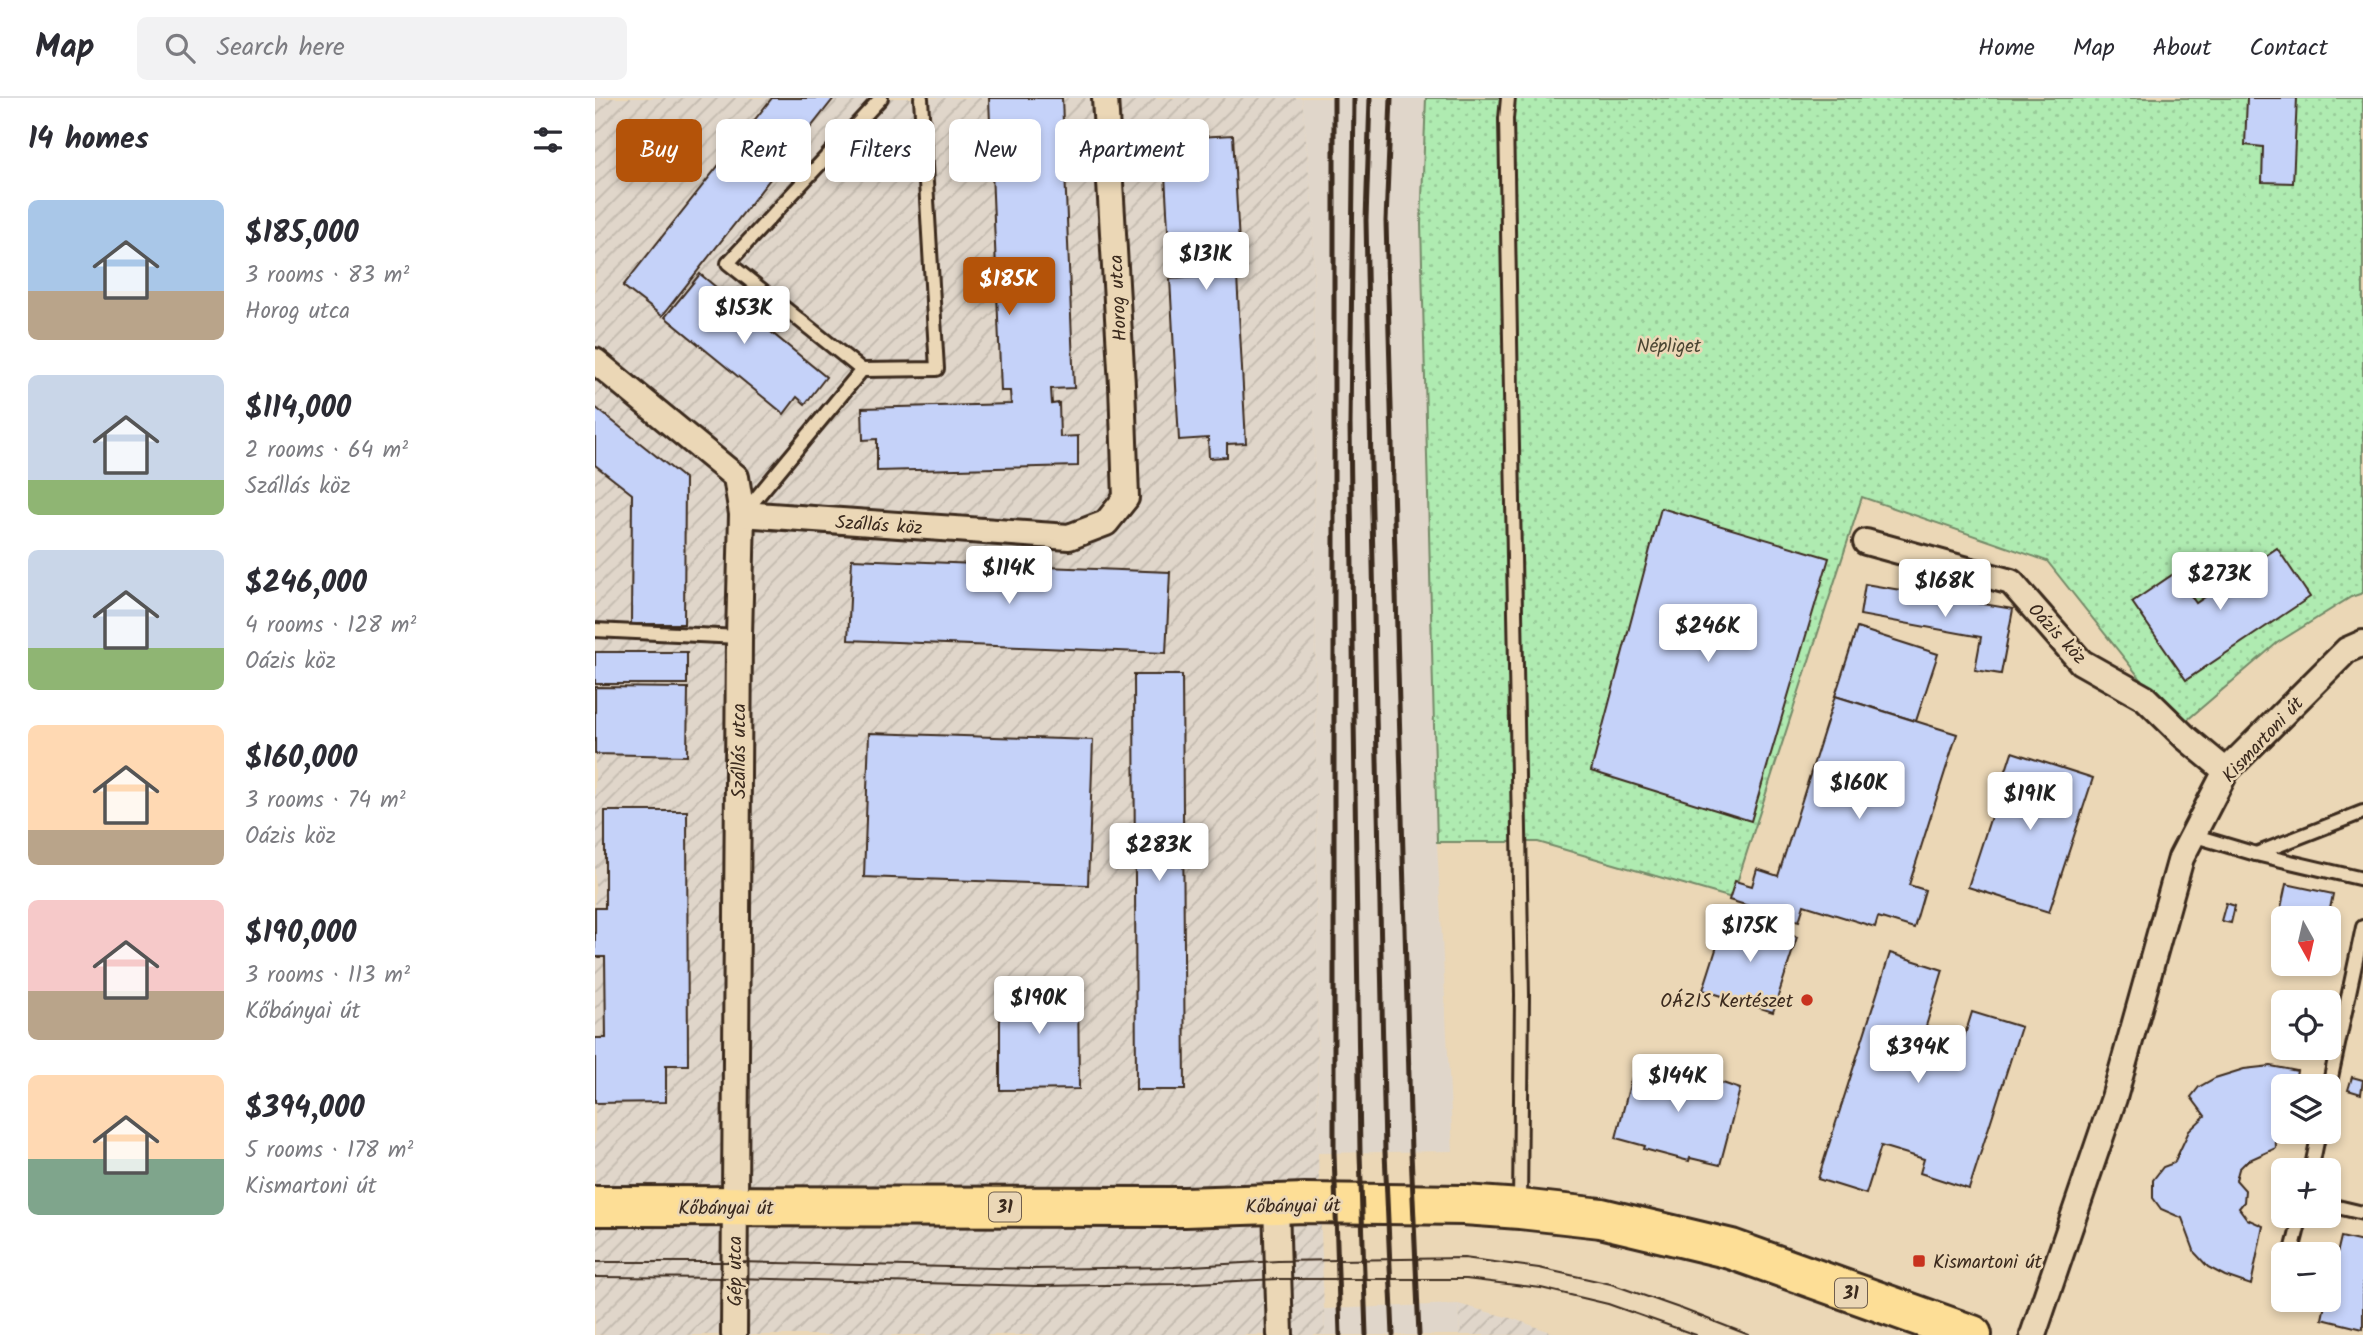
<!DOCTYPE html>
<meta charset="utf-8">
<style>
:root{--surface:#fff;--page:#f2f2f3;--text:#2b2b33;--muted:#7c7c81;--line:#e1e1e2;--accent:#b45309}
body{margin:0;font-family:Kalam,sans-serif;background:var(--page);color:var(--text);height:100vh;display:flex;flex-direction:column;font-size:26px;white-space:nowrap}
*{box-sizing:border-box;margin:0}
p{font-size:23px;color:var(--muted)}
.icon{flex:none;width:38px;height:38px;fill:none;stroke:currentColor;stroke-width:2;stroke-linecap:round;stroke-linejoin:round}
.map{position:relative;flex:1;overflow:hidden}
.panel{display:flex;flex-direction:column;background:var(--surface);width:595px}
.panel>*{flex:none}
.guide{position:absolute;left:21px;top:21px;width:665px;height:63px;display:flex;gap:14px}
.needle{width:46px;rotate:172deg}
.fabs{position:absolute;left:1676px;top:808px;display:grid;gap:14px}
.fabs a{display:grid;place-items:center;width:70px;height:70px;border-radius:10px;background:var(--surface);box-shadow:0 4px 10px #0003;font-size:35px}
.price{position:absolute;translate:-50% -60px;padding:0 16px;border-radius:7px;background:#fff;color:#222;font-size:23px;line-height:46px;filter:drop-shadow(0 2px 4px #0008)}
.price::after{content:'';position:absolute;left:50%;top:42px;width:21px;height:16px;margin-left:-10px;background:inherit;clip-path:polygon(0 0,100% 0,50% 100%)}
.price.on{background:var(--accent);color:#fff}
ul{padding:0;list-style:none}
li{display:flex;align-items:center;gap:21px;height:175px;padding:0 28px}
li span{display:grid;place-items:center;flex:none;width:196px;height:140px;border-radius:10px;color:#555}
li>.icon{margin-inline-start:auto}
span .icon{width:84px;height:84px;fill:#fffc;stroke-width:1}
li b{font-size:30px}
h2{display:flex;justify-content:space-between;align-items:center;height:84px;padding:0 28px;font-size:30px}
.tag{padding:0 24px;border-radius:10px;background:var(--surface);box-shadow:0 4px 10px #0003;font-size:24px;line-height:63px}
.tag.on{background:var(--accent);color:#fff}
header{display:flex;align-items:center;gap:42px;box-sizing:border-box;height:98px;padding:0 35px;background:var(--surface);border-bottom:2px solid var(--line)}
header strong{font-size:33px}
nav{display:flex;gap:38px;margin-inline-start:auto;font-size:24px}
.search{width:490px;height:63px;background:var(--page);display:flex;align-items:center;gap:18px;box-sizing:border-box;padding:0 24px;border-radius:10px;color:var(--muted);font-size:26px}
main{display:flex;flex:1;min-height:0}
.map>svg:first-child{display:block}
</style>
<header>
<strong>Map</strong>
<div class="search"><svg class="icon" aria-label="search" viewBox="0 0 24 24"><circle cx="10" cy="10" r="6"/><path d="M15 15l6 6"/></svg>Search here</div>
<nav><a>Home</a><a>Map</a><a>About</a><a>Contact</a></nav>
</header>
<main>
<section class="panel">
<h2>14 homes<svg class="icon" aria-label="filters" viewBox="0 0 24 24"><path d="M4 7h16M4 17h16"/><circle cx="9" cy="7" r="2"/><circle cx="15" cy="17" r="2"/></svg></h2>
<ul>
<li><span style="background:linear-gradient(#a9c7e8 65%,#b9a48a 0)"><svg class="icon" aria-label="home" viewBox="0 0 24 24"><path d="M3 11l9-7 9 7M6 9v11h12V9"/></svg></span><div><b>$185,000</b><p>3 rooms · 83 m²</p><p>Horog utca</p></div></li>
<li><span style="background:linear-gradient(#c9d6e8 75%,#8fb573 0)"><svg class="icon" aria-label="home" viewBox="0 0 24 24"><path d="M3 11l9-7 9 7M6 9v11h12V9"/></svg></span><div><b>$114,000</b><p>2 rooms · 64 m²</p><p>Szállás köz</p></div></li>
<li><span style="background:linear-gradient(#c9d6e8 70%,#8fb573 0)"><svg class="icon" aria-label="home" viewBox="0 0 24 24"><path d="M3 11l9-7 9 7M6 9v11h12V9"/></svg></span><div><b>$246,000</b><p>4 rooms · 128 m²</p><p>Oázis köz</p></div></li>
<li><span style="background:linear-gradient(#ffd9b3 75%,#b9a48a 0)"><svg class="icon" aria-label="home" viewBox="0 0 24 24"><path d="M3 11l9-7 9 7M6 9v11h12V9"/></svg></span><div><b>$160,000</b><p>3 rooms · 74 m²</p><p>Oázis köz</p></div></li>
<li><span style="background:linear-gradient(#f6c9c9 65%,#b9a48a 0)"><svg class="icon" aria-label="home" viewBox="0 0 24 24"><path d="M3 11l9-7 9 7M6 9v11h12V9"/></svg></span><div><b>$190,000</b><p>3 rooms · 113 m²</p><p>Kőbányai út</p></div></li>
<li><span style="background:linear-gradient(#ffd9b3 60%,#7fa58c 0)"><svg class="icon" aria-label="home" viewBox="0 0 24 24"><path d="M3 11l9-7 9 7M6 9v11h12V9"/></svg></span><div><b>$394,000</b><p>5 rooms · 178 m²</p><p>Kismartoni út</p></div></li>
</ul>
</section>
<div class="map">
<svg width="1768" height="1237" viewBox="0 0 1768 1237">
<defs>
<pattern id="industrial-furrows" width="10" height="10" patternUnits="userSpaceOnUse" patternTransform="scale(1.75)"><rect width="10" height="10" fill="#e0d6ca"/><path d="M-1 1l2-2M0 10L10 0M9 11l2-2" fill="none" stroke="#c1b8ad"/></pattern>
<pattern id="park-dots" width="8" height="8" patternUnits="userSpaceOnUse" patternTransform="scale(1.75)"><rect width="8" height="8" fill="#afebb1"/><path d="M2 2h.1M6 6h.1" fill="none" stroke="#97ca98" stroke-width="1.8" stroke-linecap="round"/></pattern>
</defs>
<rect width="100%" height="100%" fill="#ebd7b6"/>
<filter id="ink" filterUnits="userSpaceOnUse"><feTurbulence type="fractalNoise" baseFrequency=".0143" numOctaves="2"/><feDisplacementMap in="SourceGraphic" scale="14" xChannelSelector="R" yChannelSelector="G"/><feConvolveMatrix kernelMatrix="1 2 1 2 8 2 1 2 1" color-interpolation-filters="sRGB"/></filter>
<g filter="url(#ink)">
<g fill="#e0d6ca">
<polygon points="707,0 831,0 826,126 842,744 858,1053 723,1055 718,116"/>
<polygon points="863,1206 865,1237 730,1237 729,1211"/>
</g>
<g fill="url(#industrial-furrows)">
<polygon points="0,0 707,0 718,116 723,1055 730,1237 0,1237"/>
<polygon points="863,1206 919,1221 964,1237 865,1237"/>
</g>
<polygon fill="url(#park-dots)" stroke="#758a68" stroke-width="2" points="831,0 1768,0 1768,495 1756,499 1682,545 1584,629 1452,463 1267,399 1137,800 943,744 842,744 826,126"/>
<g fill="#c5d2f9" stroke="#3b2a1e" stroke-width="2">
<polygon points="177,0 239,0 67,218 28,188"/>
<polygon points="394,0 467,0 479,290 456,291 457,306 464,305 465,339 483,338 483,368 282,373 282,341 268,342 267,310 416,306 415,293 406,293"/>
<polygon points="1652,0 1702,0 1698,85 1667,84 1668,49 1650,47"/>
<polygon points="638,37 644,146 621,147 622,178 642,178 651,345 632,346 632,359 614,360 613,340 584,342 575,181 607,179 605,148 574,149 568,41"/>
<polygon points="105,176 231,279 210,306 202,299 189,316 70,219"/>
<polygon points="0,309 90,381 89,526 36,526 37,396 0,367"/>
<polygon points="1066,410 1234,460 1156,723 996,673"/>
<polygon points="1682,450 1715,499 1591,582 1537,504 1580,475 1601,505"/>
<polygon points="257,461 575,474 571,555 253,542"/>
<polygon points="1270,486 1418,511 1406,576 1380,572 1386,539 1265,517"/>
<polygon points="1262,530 1343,556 1321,623 1240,598"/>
<rect x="0" y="554" width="92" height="32"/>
<polygon points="539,577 587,577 590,992 541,992"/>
<polygon points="0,589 93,590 92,658 0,656"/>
<polygon points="1240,598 1362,636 1314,787 1330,792 1319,830 1283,819 1280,829 1209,807 1204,823 1134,802 1140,783 1157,788 1162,771 1183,778"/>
<polygon points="274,635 498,642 493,787 269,779"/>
<polygon points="1417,654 1498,680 1454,814 1373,789"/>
<polygon points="10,713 92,713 93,967 71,967 71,1004 0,1005 0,940 11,940 10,859 0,859 0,810 10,810"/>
<polygon points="1691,786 1738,796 1733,821 1689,821 1689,825 1683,824"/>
<polygon points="1631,805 1640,808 1636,825 1626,823"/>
<polygon points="1132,817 1202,839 1178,914 1108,892"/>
<polygon points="1295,855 1348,872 1331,928 1369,940 1377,914 1426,929 1374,1091 1325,1075 1329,1061 1286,1048 1271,1096 1223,1081"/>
<polygon points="405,884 483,884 484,991 405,992"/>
<polygon points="1041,963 1116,981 1145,991 1125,1067 1095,1060 1094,1063 1049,1051 1050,1048 1021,1040"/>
<polygon points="1676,968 1702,973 1699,989 1689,989 1689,1027 1680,1025 1681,1050 1652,1063 1644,1071 1641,1082 1650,1092 1649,1104 1644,1110 1652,1121 1668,1128 1656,1187 1630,1178 1613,1169 1600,1155 1587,1120 1566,1111 1558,1100 1558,1082 1568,1069 1579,1065 1594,1033 1610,1018 1596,999 1604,989 1620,980 1649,971"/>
<polygon points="1757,979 1768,982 1766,996 1753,992"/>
<polygon points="1746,1139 1768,1144 1768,1231 1727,1221 1731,1202 1734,1202 1734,1190"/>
</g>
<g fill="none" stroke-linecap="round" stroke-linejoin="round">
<g stroke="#3b2a1e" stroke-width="18">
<g id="service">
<polyline points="913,0 911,21 927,897 925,1107"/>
<polyline points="267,272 133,165 286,0"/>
<polyline points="148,416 267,272 342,271 326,0"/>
<polyline points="0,532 144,539"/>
<polyline points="1597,737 1661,756 1768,781"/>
<polyline points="1661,756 1768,714"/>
<polyline points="1734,989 1768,829"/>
<polyline points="1716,1073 1724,1034"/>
<polyline points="1734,1107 1768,1115"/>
<polyline points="1696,1157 1706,1118"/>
</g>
</g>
<g stroke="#3b2a1e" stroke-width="30">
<g id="minor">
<polyline points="0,263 141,379 147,416 144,539 139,1237"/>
<polyline points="147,416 474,439 511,425 531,400 527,287 510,0"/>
<polyline points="1271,444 1416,484 1486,564 1550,600 1590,639 1631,673"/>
<polyline points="681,1107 685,1237"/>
<polyline points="1438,1237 1519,1000 1586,760 1631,673 1752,552 1768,545"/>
</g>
</g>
<g stroke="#3b2a1e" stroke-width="44">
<polyline id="primary" points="0,1108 589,1109 710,1105 869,1107 925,1111 1006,1120 1136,1151 1377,1237"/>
</g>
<use href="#service" stroke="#ebd7b6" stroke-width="12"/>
<use href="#minor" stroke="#ebd7b6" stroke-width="24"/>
<use href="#primary" stroke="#fdde96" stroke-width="38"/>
<g stroke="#3b2a1e" stroke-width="2">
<polyline points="0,1164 140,1164 437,1171 579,1169 683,1163 869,1160 944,1170 1016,1186 1087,1211 1154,1237"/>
<polyline points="0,1179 140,1180 442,1188 581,1186 683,1181 871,1181 946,1190 1013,1206 1101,1237"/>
</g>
<g stroke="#3b2a1e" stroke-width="5">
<polyline points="739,0 739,1055 745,1237"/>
<polyline points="759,0 755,326 765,1055 771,1237"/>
<polyline points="775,0 771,122 790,1054 798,1237"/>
<polyline points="796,0 791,123 816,1054 824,1237"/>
</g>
</g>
</g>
<g fill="#c8321e" stroke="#ebd7b6" stroke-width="2.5">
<circle cx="1212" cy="902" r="7"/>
<rect x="1317" y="1156" width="14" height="14" rx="3.5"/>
</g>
<g text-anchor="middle" stroke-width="5" stroke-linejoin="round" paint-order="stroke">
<g fill="#ebd7b6" stroke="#705e4c" stroke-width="2">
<rect x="394" y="1094.5" width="32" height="29" rx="5"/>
<rect x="1240" y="1180.5" width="32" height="29" rx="5"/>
</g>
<g font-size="18" font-weight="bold" fill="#3b2a1e">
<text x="410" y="1115">31</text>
<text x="1256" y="1201">31</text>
</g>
<g font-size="19" fill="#3b2a1e" stroke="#ebd7b6">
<text transform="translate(522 200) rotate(-93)" y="7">Horog utca</text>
<text transform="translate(284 426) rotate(4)" y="7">Szállás köz</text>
<text transform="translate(1463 535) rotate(47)" y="7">Oázis köz</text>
<text transform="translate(1667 641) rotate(-47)" y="7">Kismartoni út</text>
<text transform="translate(143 653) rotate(-90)" y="7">Szállás utca</text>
<text transform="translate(698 1107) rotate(-1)" y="7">Kőbányai út</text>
<text x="131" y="1116">Kőbányai út</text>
<text transform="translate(139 1173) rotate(-90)" y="7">Gép utca</text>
</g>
<g font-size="19" fill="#4c4734" stroke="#ebd7b6">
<text x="1074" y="254">Népliget</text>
</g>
<g font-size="19" fill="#3b2a1e" stroke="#ebd7b6" text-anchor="end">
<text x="1198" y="909">OÁZIS Kertészet</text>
<text x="1338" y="1170" text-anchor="start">Kismartoni út</text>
</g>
</g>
</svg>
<div class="fabs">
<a><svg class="needle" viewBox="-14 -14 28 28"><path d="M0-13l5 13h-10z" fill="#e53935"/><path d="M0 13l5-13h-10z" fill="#7c7c81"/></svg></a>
<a><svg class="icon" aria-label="locate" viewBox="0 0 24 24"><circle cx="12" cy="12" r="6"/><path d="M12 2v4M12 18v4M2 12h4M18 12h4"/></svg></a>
<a><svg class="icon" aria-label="layers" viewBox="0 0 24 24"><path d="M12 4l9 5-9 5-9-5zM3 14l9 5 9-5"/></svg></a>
<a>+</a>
<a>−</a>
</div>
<b class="price" style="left:611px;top:194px">$131K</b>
<b class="price on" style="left:414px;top:219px">$185K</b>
<b class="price" style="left:149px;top:248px">$153K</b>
<b class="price" style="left:414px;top:508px">$114K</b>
<b class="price" style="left:1625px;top:514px">$273K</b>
<b class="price" style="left:1350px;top:521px">$168K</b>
<b class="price" style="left:1113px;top:566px">$246K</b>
<b class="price" style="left:1264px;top:723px">$160K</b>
<b class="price" style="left:1435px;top:734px">$191K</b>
<b class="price" style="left:564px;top:785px">$283K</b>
<b class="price" style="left:1155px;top:866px">$175K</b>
<b class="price" style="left:444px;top:938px">$190K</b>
<b class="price" style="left:1323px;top:987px">$394K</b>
<b class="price" style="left:1083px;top:1016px">$144K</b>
<div class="guide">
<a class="tag on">Buy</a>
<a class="tag">Rent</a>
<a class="tag">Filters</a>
<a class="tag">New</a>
<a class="tag">Apartment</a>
</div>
</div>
</main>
